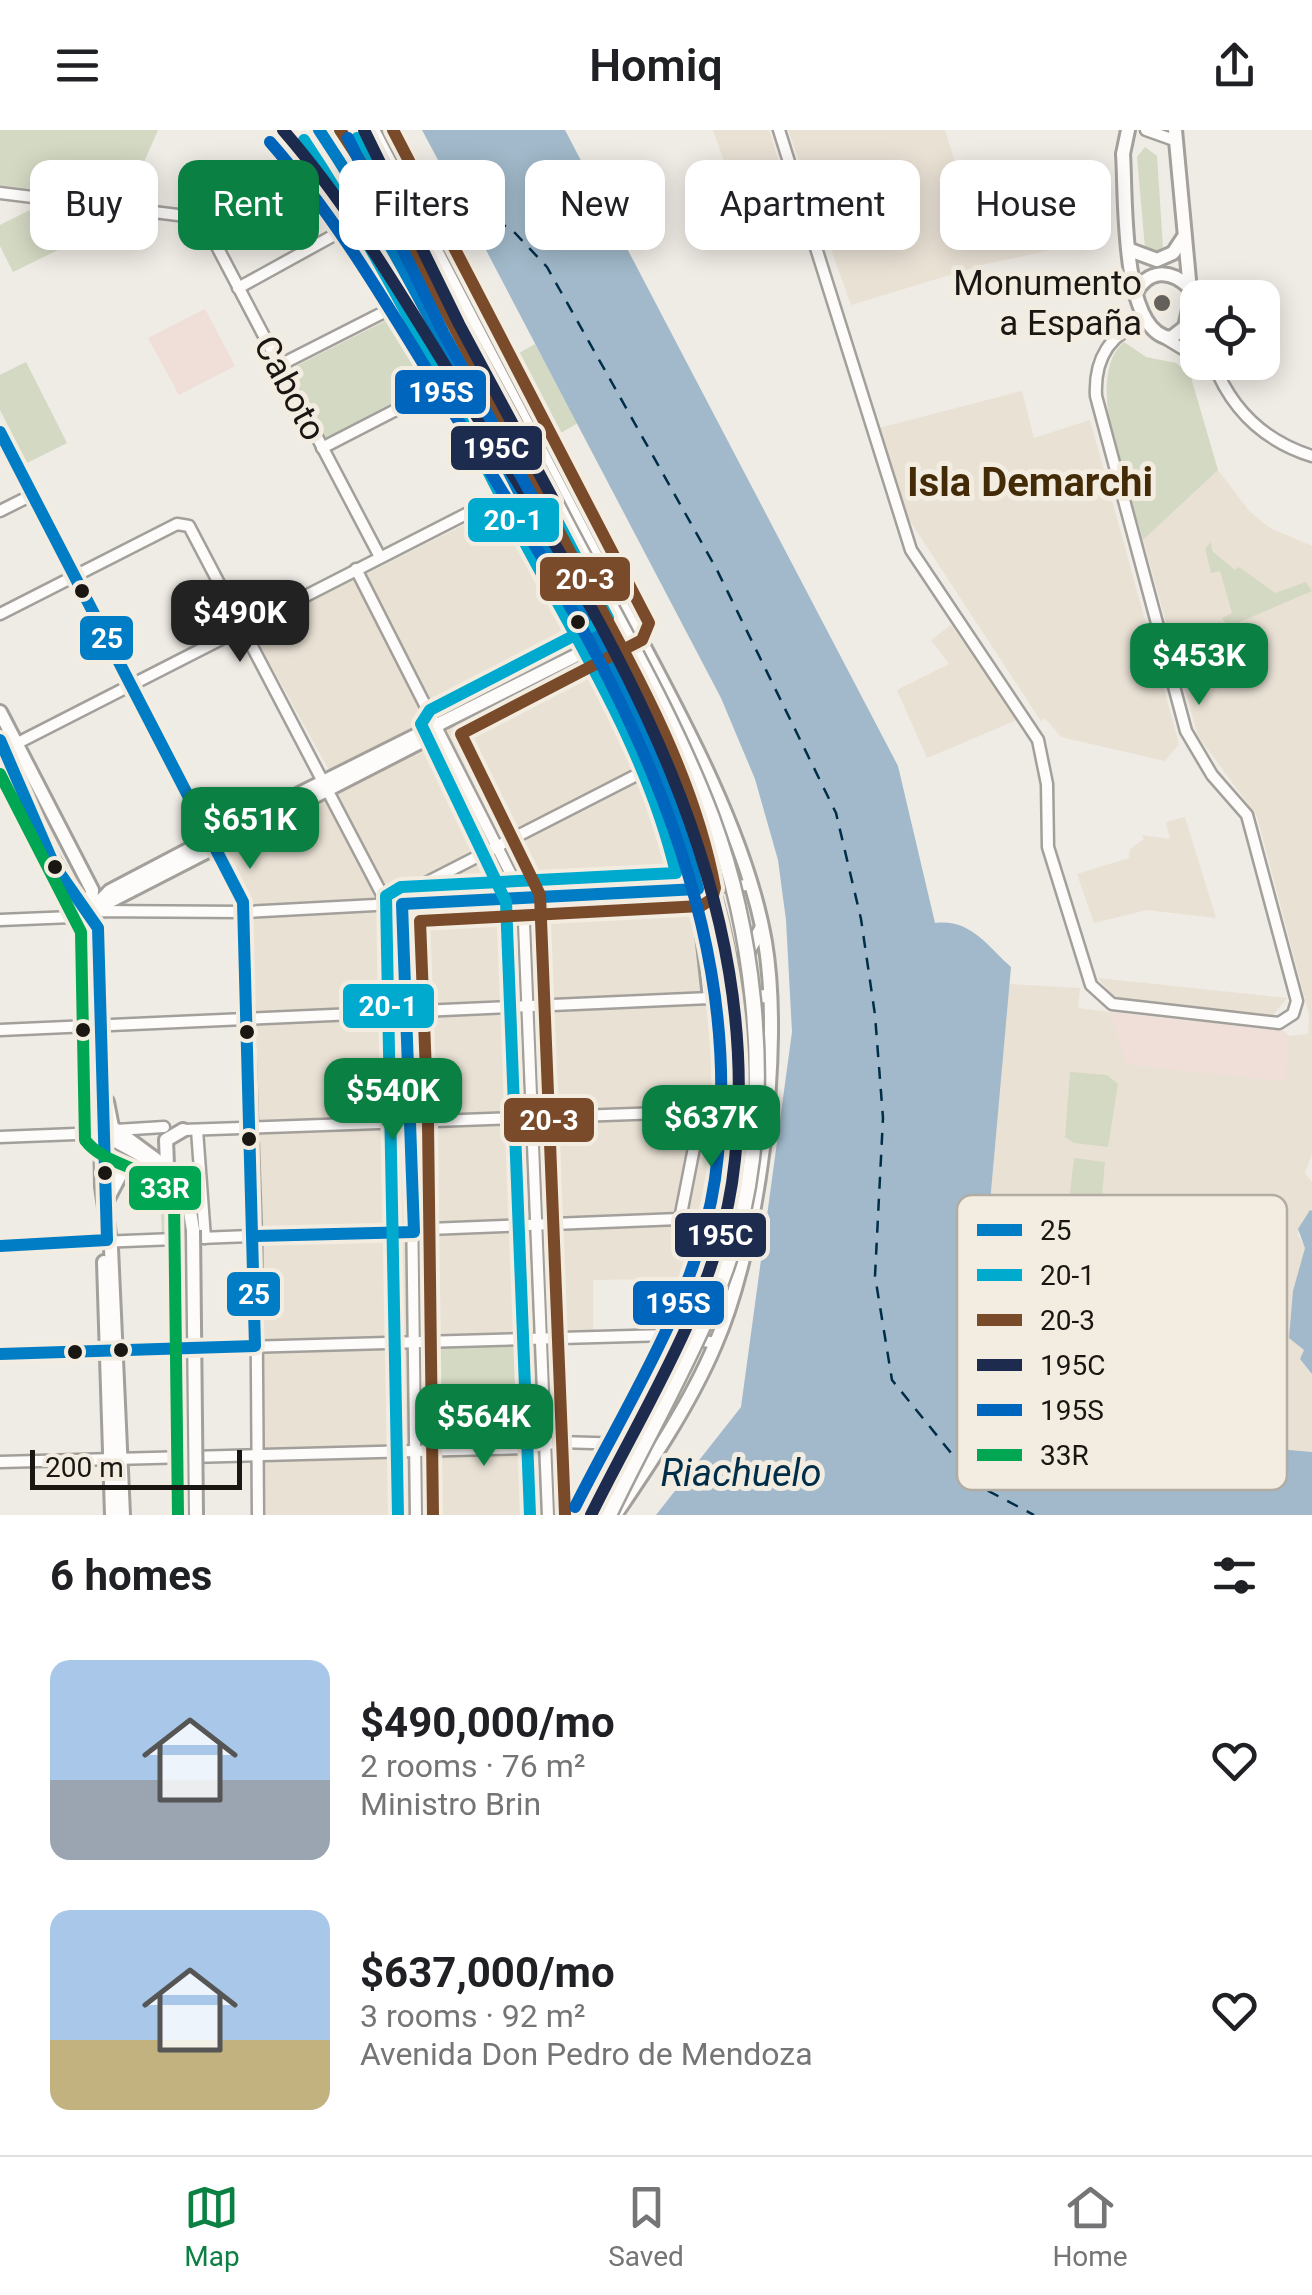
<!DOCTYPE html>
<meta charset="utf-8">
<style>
:root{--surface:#fff;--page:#f2f2f2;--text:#202124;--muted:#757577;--line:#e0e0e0;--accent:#0b8043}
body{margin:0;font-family:Roboto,sans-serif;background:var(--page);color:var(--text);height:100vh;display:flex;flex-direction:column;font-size:38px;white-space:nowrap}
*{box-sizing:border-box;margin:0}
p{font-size:32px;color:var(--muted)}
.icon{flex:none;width:55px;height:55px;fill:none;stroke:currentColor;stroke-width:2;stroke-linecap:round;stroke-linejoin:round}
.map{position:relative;height:1385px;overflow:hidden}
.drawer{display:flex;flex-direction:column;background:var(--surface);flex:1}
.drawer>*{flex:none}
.guide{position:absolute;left:30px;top:30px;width:1252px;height:90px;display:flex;gap:20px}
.controls{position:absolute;left:1180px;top:150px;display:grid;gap:20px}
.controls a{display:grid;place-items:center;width:100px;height:100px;border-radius:20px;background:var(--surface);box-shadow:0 5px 25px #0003;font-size:50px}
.scale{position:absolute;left:30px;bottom:25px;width:212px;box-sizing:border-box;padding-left:10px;border:5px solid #1a1713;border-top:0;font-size:28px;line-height:35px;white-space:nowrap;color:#1a1713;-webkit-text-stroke:8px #f3ece1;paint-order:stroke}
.price{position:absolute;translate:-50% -85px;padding:0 22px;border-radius:20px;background:var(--accent);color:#fff;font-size:32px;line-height:65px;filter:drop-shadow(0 2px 5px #0008)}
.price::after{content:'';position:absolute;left:50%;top:60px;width:30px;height:22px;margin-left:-15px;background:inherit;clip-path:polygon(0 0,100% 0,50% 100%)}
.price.active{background:#222;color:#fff}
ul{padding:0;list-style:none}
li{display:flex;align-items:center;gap:30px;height:250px;padding:0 50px}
li span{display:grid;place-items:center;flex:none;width:280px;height:200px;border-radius:20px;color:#555}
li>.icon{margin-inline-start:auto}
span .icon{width:120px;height:120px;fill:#fffc;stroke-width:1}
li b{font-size:42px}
h2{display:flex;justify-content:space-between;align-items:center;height:120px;padding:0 50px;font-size:42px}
.pill{padding:0 35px;border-radius:20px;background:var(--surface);box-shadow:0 5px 25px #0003;font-size:35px;line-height:90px}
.pill.active{background:var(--accent);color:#fff}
header{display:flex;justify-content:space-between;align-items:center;height:130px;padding:0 50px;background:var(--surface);font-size:45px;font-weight:600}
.dock{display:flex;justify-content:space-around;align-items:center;height:140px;border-top:2px solid var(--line);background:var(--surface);font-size:28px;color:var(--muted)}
.dock a{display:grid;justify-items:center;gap:5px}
.dock .active{color:var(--accent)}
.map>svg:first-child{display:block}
</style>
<header><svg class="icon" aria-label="menu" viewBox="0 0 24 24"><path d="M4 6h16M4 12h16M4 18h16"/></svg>Homiq<svg class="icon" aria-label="share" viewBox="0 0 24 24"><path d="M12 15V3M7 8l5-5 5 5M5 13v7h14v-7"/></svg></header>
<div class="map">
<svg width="1312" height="1385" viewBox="0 0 1312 1385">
<rect width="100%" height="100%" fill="#efebe5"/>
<g fill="#e9e1d4">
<polygon points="713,0 769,0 789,64 745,89"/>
<polygon points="788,0 945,0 973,89 1052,71 1056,119 986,134 851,175"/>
<polygon points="1022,261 1034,308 1090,290 1179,614 1165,631 1061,607 1045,588 1041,591 908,388 879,298"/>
<polygon points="1218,340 1250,382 1270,398 1312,416 1312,1024 1305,1043 1312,1052 1312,1081 1297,1104 1306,1118 1289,1207 1305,1220 1300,1229 1312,1244 1312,1322 1268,1318 1247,1337 1234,1337 1219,1327 1156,1324 1131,1308 1118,1313 1032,1243 989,1084 1009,854 1080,858 1078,878 1110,882 1127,934 1284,951 1289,906 1308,904 1309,884 1257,686 1198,606 1143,410"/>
<polygon points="514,370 654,637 696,755 720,976 705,1090 664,1196 657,1196 656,1149 593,1150 593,1201 536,1203 543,1385 266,1385 251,773 227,721 341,662 252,501"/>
<polygon points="951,495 1017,590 927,628 897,560 949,534 931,510"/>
<polygon points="1185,687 1216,788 1147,780 1094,793 1077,744 1129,728 1130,719 1144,709 1142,705 1170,709 1166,692"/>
<polygon points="1098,848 1287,868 1272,886 1114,869"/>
</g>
<g fill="#efdfd8">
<polygon points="205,179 235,236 179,265 148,208"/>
<polygon points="1110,882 1284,901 1289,906 1285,952 1126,934"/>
</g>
<g fill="#d4d9c3">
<polygon points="0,0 158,0 127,71 0,55"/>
<polygon points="1145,17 1157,26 1163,117 1155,123 1145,118 1137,27"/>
<polygon points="36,77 58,120 13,142 0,116 0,95"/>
<polygon points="407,180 449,245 328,309 322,306 288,246 290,239"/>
<path d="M1124 212 1146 227 1176 233 1190 244 1218 340 1143 410C1130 363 1081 248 1124 212Z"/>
<polygon points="535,214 578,293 545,312 503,232"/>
<polygon points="26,232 67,313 27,333 0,280 0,245"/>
<polygon points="1211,412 1212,421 1235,440 1239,437 1275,463 1306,452 1312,461 1228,497 1222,488 1232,483 1220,441 1211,443 1205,419"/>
<polygon points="1070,942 1107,945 1118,954 1108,1017 1074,1013 1065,1007"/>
<polygon points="1074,1028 1105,1032 1101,1075 1069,1072"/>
<polygon points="136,1038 158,1039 176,1052 183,1105 162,1105 160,1058 117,1056"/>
<polygon points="537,1216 539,1314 423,1316 420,1218"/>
</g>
<g fill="#a1b9ca">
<path d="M422 0H565L898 636 935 793C971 789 986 815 1011 837L989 1084 1032 1243 1118 1312 1131 1307C1176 1338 1181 1315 1217 1327 1229 1331 1233 1337 1247 1337L1268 1318 1312 1322V1385H656L741 1277 792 902 786 790 778 730 755 649 721 568 465 80 484 74 476 60 461 73Z"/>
<polygon points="1310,1080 1312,1081 1312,1244 1300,1229 1304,1220 1289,1208 1293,1161 1305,1118 1298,1099"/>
</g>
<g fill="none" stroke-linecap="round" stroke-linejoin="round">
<polyline stroke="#002e49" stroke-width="2.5" stroke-dasharray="12 10" stroke-linecap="butt" points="478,77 515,103 547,137 717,440 836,683 861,789 875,885 883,988 875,1146 892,1250 977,1355 1034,1385"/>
<g stroke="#cfcbc6" stroke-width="12" stroke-dasharray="12 6" stroke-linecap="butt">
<polyline points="319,0 382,99"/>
<polyline points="499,320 517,358"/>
</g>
<g stroke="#a3a09b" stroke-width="15">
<g id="minor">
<path d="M779 0 911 420 1038 610 1047 654 1048 717 1091 855 1112 874 1279 893 1293 884 1297 871 1247 685 1212 645 1186 601 1096 266C1094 229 1110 203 1144 192"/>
<polyline points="1146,0 1174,10"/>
<polyline points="0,63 202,88 380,427"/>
<polyline points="238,158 347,98"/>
<polyline points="1165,208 1198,228"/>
<path d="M1213 232C1231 279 1264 311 1312 326"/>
<polyline points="278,236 398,175"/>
<polyline points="0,302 244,775 256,1106 258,1385"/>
<polyline points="322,318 485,234"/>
<polyline points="0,381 32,365"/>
<polyline points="356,439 523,768 548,1385"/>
<polyline points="0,484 177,394 189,396 387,774"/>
<polyline points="0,622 517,358"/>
<polyline points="402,774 411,993 416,1385"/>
<polyline points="402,774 418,757 658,634"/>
<polyline points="0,790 72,787 91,781 245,782 749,755"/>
<polyline points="0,900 710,868"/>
<polyline points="116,1000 164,997"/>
<polyline points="183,1000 744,980"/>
<polyline points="197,1000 205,1108"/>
<polyline points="0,1007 101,1003"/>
<polyline points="680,1089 701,982"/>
<polyline points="0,1116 730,1087"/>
<polyline points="0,1224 667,1205 716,1213"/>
<polyline points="0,1332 528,1318 558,1312 628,1314"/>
</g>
</g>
<g stroke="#a3a09b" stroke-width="18">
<g id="major">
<path d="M373 0C452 152 533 305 612 457 667 561 745 695 765 812 783 919 759 1115 715 1215 690 1274 651 1332 615 1385"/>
<path d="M1128 0 1123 24C1126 64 1120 203 1171 208L1185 197 1191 171 1175 0"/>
<polyline points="1130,120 1157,130 1173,123 1183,108"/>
<path d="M1135 164C1148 139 1170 139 1189 157"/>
<polyline points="517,358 659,636"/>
<polyline points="0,582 92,760 91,781 98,798 102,1057 111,1118 123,1385"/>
<polyline points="0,634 75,769 91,781"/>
<polyline points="680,687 698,759 710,868"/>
<polyline points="93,780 432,606 438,596"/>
<polyline points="91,781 110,761 209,709 599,514"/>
<polyline points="710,868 736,843 761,799"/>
<polyline points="710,868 769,866"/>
<polyline points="107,972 112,997 185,1051 193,1100"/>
<polyline points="101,1003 150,1030"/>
<polyline points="167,1035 166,1010 183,1000"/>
<polyline points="107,1070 125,1036 165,1035"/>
<polyline points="104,1132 112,1385"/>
</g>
</g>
<g stroke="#a3a09b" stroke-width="19">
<polyline id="highway" points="283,0 350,88"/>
</g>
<use href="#minor" stroke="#fdfcfb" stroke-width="10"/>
<use href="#major" stroke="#fdfcfb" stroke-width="12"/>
<use href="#highway" stroke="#fdfcfb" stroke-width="14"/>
<g stroke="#a3a09b" stroke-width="18" stroke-linecap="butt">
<polyline id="major-bridge" points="193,1100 196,1385"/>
</g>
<g stroke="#a3a09b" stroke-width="19" stroke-linecap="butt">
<g id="highway-bridge">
<path d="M305 0C405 133 487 276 563 425 667 626 772 818 732 1055 711 1172 641 1279 591 1385"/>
<path d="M336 0C423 122 494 254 563 387 614 485 673 584 712 688 753 800 768 937 748 1056 728 1173 659 1279 609 1385"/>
<polyline points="364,0 423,116"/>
<polyline points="350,88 502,325"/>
</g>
</g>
<use href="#major-bridge" stroke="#fdfcfb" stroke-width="12"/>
<use href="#highway-bridge" stroke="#fdfcfb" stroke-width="14"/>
<g stroke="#f3ece1" stroke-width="20">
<g id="bus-1">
<polyline points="0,302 243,772 255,1216 0,1224"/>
<polyline points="0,610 54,735 98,798 107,1110 0,1116"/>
<path d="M256 1106 414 1102 402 774 698 759C667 628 600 517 538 399 468 264 404 127 319 0"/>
</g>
</g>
<g stroke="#f3ece1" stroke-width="20">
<g id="bus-2">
<polyline points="357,8 608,488 430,580 421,594 506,772 530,1385"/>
<path d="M304 10C389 138 453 275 524 411 581 518 648 623 676 743L401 757 386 766 398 1385"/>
</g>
</g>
<g stroke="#f3ece1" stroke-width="20">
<g id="bus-3">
<path d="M340 0C423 125 485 260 554 392 616 510 690 625 715 758L712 769 701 776 420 791 428 993 433 1385"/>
<polyline points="393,0 649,493 642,510 461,604 540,765 565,1384"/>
</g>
</g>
<g stroke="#f3ece1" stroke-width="20">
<g id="bus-4">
<path d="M283 0C356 84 410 180 469 274 615 507 774 765 732 1053 714 1171 643 1279 591 1385"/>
<polyline points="364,0 459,194 554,371"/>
</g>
</g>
<g stroke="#f3ece1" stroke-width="20">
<g id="bus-5">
<polyline points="348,8 443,202 539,379"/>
<path d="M270 12C342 94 395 189 453 282 597 512 755 766 715 1049 698 1166 627 1273 575 1377"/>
</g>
</g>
<g stroke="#f3ece1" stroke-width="20">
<path id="bus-6" d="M0 644 81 802 85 1010C107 1039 155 1036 174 1069L178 1385"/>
</g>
<use href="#bus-1" stroke="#007dc5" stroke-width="12"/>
<use href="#bus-2" stroke="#00a9ce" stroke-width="12"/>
<use href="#bus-3" stroke="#7a4b2a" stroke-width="12"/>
<use href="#bus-4" stroke="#1d2b4f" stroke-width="12"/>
<use href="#bus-5" stroke="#0065bd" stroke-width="12"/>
<use href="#bus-6" stroke="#00a651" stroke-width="12"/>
</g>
<circle fill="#65615c" stroke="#f3ece1" stroke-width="4" cx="1162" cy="173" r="10"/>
<g fill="#1a1713" stroke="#f3ece1" stroke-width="4">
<circle cx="82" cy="461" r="9"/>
<circle cx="578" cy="492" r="9"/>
<circle cx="55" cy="737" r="9"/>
<circle cx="83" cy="900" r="9"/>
<circle cx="247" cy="902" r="9"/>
<circle cx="249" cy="1009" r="9"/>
<circle cx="105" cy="1043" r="9"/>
<circle cx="121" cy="1220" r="9"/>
<circle cx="75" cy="1222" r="9"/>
</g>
<g text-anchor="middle" stroke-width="10" stroke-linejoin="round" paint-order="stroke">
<g font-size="35" fill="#1a1713" stroke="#f3ece1" text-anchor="end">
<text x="1142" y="165">Monumento<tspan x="1142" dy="40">a España</tspan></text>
</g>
<g font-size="35" fill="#1a1713" stroke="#f3ece1">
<text transform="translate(290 258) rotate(62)" y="12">Caboto</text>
</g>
<g font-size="38" font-style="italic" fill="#002e49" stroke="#f3ece1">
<text x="741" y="1356">Riachuelo</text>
</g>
<g font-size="40" font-weight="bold" fill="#422b06" stroke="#f3ece1">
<text x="1030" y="366">Isla Demarchi</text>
</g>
</g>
<rect x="957" y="1065" width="330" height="295" rx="15" fill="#f3ece1" stroke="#b2aca3" stroke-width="2.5"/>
<rect x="977" y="1094" width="45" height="12" fill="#007dc5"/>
<rect x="977" y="1139" width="45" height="12" fill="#00a9ce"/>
<rect x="977" y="1184" width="45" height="12" fill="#7a4b2a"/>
<rect x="977" y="1229" width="45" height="12" fill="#1d2b4f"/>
<rect x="977" y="1274" width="45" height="12" fill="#0065bd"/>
<rect x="977" y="1319" width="45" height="12" fill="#00a651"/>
<g font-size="28" fill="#1a1713">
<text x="1040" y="1110">25</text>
<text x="1040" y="1155">20-1</text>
<text x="1040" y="1200">20-3</text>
<text x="1040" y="1245">195C</text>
<text x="1040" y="1290">195S</text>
<text x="1040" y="1335">33R</text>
</g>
<g stroke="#f3ece1" stroke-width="4">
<rect x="393" y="238" width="95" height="48" rx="10" fill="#0065bd"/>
<rect x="449" y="294" width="95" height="48" rx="10" fill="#1d2b4f"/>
<rect x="466" y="366" width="95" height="48" rx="10" fill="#00a9ce"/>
<rect x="538" y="425" width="94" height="48" rx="10" fill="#7a4b2a"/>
<rect x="78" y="484" width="57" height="48" rx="10" fill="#007dc5"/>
<rect x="341" y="852" width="95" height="48" rx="10" fill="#00a9ce"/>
<rect x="502" y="966" width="94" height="48" rx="10" fill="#7a4b2a"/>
<rect x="127" y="1034" width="76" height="48" rx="10" fill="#00a651"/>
<rect x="673" y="1081" width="95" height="48" rx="10" fill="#1d2b4f"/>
<rect x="225" y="1140" width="57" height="48" rx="10" fill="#007dc5"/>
<rect x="631" y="1149" width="95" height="48" rx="10" fill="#0065bd"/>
</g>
<g font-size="28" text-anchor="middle" font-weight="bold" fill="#fff">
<text x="441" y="272">195S</text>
<text x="496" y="328">195C</text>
<text x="513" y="400">20-1</text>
<text x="585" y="459">20-3</text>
<text x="107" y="518">25</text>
<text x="388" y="886">20-1</text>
<text x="549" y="1000">20-3</text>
<text x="165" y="1068">33R</text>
<text x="720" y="1115">195C</text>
<text x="254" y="1174">25</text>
<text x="678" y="1183">195S</text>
</g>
</svg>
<div class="controls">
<a><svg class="icon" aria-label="locate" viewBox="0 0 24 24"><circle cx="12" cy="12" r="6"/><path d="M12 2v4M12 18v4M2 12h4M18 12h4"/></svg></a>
</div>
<div class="scale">200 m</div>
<b class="price active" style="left:240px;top:535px">$490K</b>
<b class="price" style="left:1199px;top:578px">$453K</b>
<b class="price" style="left:250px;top:742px">$651K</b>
<b class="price" style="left:393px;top:1013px">$540K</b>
<b class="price" style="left:711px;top:1040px">$637K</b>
<b class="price" style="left:484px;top:1339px">$564K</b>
<div class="guide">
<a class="pill">Buy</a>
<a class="pill active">Rent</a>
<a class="pill">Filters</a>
<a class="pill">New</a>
<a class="pill">Apartment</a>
<a class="pill">House</a>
</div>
</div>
<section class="drawer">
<h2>6 homes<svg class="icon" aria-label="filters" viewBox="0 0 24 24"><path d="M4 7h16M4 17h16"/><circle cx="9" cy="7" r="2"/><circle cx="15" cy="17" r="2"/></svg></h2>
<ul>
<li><span style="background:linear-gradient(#a9c7e8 60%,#9aa5b1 0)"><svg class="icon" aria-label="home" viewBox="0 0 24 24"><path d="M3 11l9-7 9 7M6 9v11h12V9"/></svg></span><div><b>$490,000/mo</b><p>2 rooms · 76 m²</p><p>Ministro Brin</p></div><svg class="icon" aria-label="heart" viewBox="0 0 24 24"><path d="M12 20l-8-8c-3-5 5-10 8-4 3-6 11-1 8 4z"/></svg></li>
<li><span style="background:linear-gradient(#a9c7e8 65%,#c2b280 0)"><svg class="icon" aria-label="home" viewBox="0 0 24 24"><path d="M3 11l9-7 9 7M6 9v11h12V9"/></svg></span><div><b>$637,000/mo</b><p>3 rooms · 92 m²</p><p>Avenida Don Pedro de Mendoza</p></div><svg class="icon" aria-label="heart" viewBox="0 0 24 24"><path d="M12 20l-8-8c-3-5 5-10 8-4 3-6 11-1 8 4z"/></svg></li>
</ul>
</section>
<nav class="dock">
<a class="active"><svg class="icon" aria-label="map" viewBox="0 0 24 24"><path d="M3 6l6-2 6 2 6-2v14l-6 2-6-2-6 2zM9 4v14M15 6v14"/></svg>Map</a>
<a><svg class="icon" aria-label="saved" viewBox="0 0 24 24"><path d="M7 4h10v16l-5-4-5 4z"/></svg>Saved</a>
<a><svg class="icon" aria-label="home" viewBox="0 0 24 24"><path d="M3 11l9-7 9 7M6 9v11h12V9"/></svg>Home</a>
</nav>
